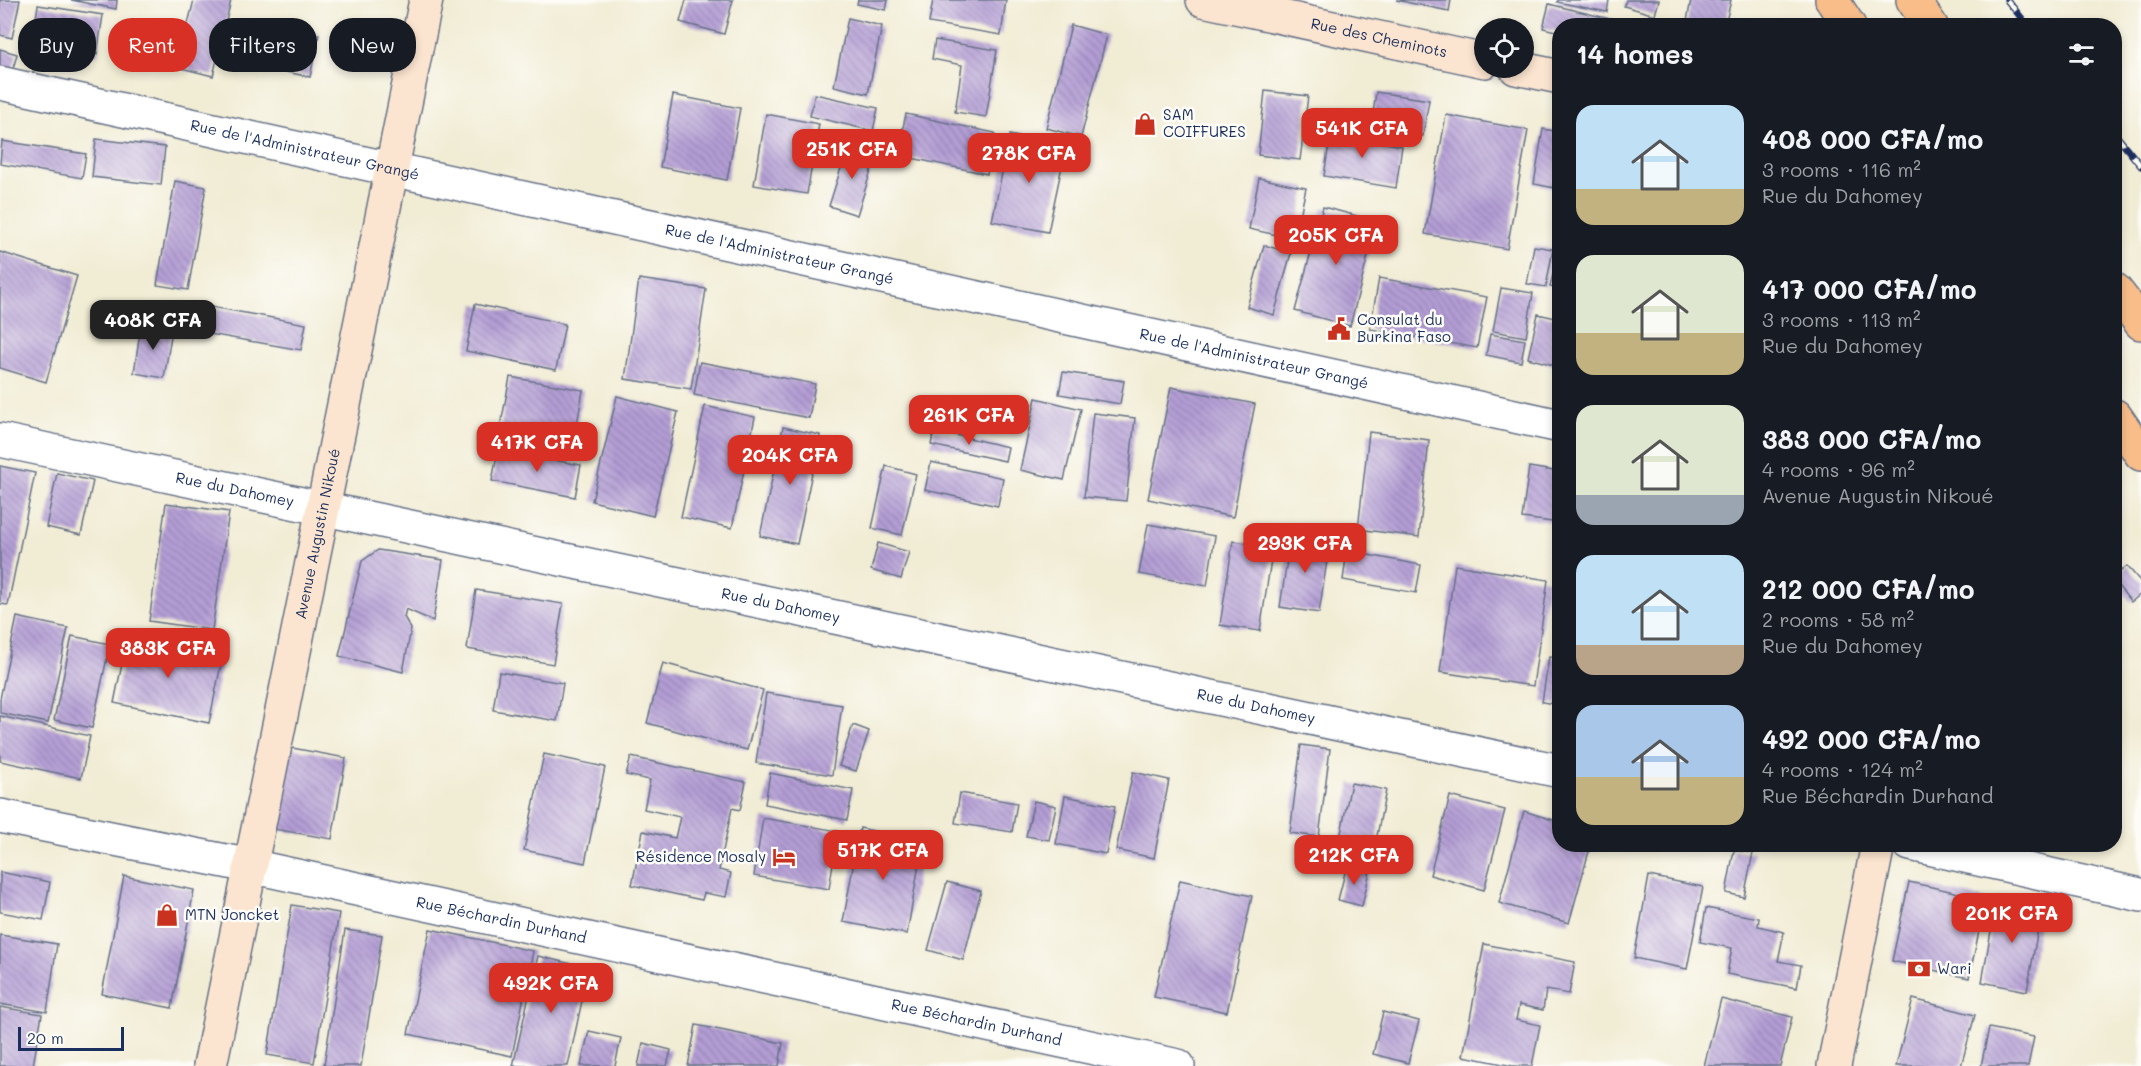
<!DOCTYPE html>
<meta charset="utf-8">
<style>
:root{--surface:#171b24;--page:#20242c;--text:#f1f3f6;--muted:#9ea1a6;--accent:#d93025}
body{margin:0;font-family:Mali,sans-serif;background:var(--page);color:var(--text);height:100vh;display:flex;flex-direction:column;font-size:22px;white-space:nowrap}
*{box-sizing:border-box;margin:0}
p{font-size:20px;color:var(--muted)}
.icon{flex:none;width:33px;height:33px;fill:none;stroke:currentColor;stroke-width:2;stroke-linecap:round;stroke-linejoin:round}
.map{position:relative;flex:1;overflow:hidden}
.panel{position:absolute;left:1552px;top:18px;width:570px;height:834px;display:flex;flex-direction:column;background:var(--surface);border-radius:24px;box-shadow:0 3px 9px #0003}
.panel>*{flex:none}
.guide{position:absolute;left:18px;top:18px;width:570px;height:54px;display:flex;gap:12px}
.buttons{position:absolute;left:1474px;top:18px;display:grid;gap:12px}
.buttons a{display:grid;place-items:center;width:60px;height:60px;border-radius:50%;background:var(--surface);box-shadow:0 3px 9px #0003;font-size:30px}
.scale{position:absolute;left:18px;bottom:15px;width:106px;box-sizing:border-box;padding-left:6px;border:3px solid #1b2f5e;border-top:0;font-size:16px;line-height:21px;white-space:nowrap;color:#1b2f5e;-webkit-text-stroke:4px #fdfcf7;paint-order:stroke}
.price{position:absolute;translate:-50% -51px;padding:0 14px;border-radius:12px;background:var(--accent);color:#fff;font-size:20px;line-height:39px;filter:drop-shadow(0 2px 3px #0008)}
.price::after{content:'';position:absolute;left:50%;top:36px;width:18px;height:14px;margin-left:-9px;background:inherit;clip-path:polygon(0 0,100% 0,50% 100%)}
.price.current{background:#222;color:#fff}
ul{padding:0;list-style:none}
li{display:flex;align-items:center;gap:18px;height:150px;padding:0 24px}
li span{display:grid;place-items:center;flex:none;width:168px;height:120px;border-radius:18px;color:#555}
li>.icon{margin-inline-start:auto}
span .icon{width:72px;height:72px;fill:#fffc;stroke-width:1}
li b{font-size:26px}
h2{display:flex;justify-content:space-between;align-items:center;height:72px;padding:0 24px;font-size:26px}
.chip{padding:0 21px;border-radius:24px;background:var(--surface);box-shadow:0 3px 9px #0003;font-size:21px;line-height:54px}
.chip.current{background:var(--accent);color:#fff}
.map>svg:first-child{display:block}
</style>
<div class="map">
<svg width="2141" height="1066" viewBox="0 0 2141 1066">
<defs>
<pattern id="building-back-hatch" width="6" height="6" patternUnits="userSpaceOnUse" patternTransform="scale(1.5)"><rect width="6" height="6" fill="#b49ed5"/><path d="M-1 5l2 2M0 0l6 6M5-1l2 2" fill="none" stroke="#9281b0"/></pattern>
</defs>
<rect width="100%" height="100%" fill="#fdfcf7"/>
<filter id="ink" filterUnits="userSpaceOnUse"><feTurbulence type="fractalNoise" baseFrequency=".0167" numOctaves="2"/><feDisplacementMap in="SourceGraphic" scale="12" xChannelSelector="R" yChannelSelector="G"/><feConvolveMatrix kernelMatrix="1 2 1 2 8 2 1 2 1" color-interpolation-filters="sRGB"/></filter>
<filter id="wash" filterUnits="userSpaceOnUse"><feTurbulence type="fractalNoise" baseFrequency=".008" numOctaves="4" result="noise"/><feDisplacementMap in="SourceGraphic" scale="24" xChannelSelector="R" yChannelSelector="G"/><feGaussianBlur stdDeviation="1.35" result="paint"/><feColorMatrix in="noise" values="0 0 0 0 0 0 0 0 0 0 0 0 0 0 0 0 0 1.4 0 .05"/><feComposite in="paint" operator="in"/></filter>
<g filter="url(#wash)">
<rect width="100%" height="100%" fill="#f1ecd4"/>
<g id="blocks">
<g fill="url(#building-back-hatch)">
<polygon points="0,0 20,0 12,38 0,35"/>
<polygon points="71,0 117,0 116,9"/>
<polygon points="194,0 231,0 213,76 177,67"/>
<polygon points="686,0 733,0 724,34 680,22"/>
<polygon points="858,0 888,0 886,10 857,4"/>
<polygon points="933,0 1006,0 1001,35 929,23"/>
<polygon points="1396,0 1451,0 1449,11"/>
<polygon points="1558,0 1609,0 1607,12 1557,2"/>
<polygon points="1626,0 1659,0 1655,15 1624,6"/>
<polygon points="1691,0 1731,0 1725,26 1686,26"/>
<polygon points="1549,4 1635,25 1635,26 1560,26 1560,32 1543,28"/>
<polygon points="38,5 103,15 97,55 32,45"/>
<polygon points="848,18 882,26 868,94 834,86"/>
<polygon points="253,20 319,34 310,77 245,63"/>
<polygon points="1071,25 1107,35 1081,137 1046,128"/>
<polygon points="935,40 997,50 986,117 955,112 962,65 932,59"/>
<polygon points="0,49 17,54 12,73 0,69"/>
<polygon points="1265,91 1308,96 1300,160 1258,155"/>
<polygon points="1376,92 1429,100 1423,136 1371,128"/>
<polygon points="815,94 878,108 873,131 810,116"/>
<polygon points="673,95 740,108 727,180 660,167"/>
<polygon points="766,114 819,124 807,194 754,185"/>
<polygon points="906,114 995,133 987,174 897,155"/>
<polygon points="1446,115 1528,130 1507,249 1425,234"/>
<polygon points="1332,125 1357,129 1356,138 1402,146 1396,188 1324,176"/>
<polygon points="1543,129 1560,132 1560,189 1534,184"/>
<polygon points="1010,135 1066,147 1048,232 992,221"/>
<polygon points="96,139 165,147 161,185 92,177"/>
<polygon points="2,141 86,154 82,178 0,164"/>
<polygon points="848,146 876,155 857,215 829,206"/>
<polygon points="1259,178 1306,188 1295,239 1249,229"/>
<polygon points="175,181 206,187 188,290 157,285"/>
<polygon points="1323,207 1377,221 1350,326 1295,311"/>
<polygon points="1264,245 1291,253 1274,315 1247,307"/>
<polygon points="1534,246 1553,249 1546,287 1527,284"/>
<polygon points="1558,251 1560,252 1560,289 1550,287"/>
<polygon points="0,252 77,276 46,382 0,368"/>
<polygon points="1379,278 1487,297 1477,348 1370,329"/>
<polygon points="639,279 706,289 691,389 625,379"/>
<polygon points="1501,288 1533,293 1526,337 1493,331"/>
<polygon points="475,304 565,324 556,370 466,351"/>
<polygon points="212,307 306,324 301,350 209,334"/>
<polygon points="1538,314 1560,319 1557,366 1528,358"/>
<polygon points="141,325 172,330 164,378 134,373"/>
<polygon points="1490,334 1525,340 1521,362 1486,355"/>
<polygon points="700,362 815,384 809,418 694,395"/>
<polygon points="1063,372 1124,381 1120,404 1059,394"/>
<polygon points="510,377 583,390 574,442 500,429"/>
<polygon points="1171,387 1255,404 1233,517 1148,499"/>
<polygon points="617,396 678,412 653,516 592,501"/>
<polygon points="1036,398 1081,409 1064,480 1020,470"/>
<polygon points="705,406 755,417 732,528 681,517"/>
<polygon points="1093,413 1135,418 1126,501 1084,497"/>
<polygon points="783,427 820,435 797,544 760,536"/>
<polygon points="934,430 1008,447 1005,461 931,445"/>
<polygon points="1369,432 1429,440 1419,537 1358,529"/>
<polygon points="498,450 581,465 575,497 492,481"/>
<polygon points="931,462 1003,478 998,506 925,490"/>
<polygon points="0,466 35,473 8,605 0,604"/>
<polygon points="886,466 916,474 902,535 872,528"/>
<polygon points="1529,467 1560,472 1560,523 1522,518"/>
<polygon points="57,473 93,481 81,535 46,527"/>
<polygon points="166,503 229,512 212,630 149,621"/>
<polygon points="1148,524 1215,536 1207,586 1139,574"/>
<polygon points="1291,534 1330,541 1319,613 1280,607"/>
<polygon points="1233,541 1273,547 1260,631 1220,625"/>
<polygon points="878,543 909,552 901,579 871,570"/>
<polygon points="378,550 443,560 433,621 406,609 404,617 411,629 403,672 339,656 362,561"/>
<polygon points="1347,551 1421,565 1416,593 1343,580"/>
<polygon points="1455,565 1548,580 1533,686 1440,672"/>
<polygon points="2127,566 2141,582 2141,594 2131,602 2115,582 2115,576"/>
<polygon points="476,590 563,604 553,664 467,649"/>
<polygon points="17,617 68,628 48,723 0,713 0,699"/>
<polygon points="128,635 223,655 209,723 114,703"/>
<polygon points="72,636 110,644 92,728 54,720"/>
<polygon points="1549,657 1560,658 1560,705 1542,702"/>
<polygon points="663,663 763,690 747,750 647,723"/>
<polygon points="499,672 563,683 557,721 493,710"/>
<polygon points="766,693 842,705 832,775 756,763"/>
<polygon points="0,716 90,736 81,778 0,761"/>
<polygon points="853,725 869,731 856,771 839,766"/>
<polygon points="1301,745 1330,749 1319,837 1290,833"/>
<polygon points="287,747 346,758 332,839 273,829"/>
<polygon points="544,754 605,767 585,863 524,850"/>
<polygon points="631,757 746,782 740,810 732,808 719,870 731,873 726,897 704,893 702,900 632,885 643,831 675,838 680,817 644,809 650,780 626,775"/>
<polygon points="1133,772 1169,780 1154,858 1116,850"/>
<polygon points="770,773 853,790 847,820 765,804"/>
<polygon points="1351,783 1386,790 1374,851 1339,843"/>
<polygon points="960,793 1017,803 1012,832 955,823"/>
<polygon points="1065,796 1115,806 1106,854 1056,844"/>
<polygon points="1450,796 1505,810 1484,890 1430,875"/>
<polygon points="1034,801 1056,806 1049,840 1026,836"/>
<polygon points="1524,811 1560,822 1560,844 1591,844 1569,923 1499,903"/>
<polygon points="763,818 838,831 829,889 754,876"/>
<polygon points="860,828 923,841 907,934 843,922"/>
<polygon points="1734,850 1753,853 1744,897 1726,893"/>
<polygon points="1347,865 1370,871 1362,906 1338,900"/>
<polygon points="0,872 50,882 43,920 0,912"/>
<polygon points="124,876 194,890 172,1008 102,994"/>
<polygon points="1649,876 1703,887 1687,969 1634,958"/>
<polygon points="1180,880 1252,896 1227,1012 1154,997"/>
<polygon points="947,882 981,891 963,960 928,950"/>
<polygon points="1909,882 1986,899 1969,978 1892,961"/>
<polygon points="1997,897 2042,906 2027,991 1982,982"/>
<polygon points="292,905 339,913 314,1063 267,1055"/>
<polygon points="1706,908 1759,918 1758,926 1784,932 1778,961 1801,965 1797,988 1727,974 1732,948 1700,942"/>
<polygon points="430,929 533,951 512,1056 408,1034"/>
<polygon points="345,930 382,935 361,1066 328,1066 324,1065"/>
<polygon points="0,935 57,944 47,1012 0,1004"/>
<polygon points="1484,944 1575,962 1569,994 1546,990 1543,1010 1519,1005 1516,1020 1540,1025 1532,1066 1513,1066 1463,1056"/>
<polygon points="538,956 589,968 568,1066 513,1066"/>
<polygon points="1721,999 1792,1017 1780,1066 1704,1066"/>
<polygon points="1913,999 1975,1015 1961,1066 1896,1066"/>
<polygon points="0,1007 42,1014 33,1066 0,1066"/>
<polygon points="1383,1012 1419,1021 1408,1063 1373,1054"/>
<polygon points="696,1025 783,1043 779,1066 688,1066"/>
<polygon points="1989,1028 2034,1037 2028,1066 1981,1066"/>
<polygon points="589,1031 621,1038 615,1066 581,1066"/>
<polygon points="643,1043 671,1050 667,1066 638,1066"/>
</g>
</g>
</g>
<g filter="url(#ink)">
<use href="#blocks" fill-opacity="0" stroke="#667187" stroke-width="1.5"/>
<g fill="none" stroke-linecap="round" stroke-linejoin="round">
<g stroke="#667187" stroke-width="36">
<g id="street">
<path id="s1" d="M0 83 1560 426"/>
<path id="s2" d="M0 440 1560 771"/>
<path id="s3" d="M0 816 250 866 1178 1066"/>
<polyline points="1910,844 2141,895"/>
</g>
</g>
<g stroke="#667187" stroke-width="36">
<g id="secondary">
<path id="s4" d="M1203 0 1485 61"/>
<polyline points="1516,68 1560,77"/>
<path id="s5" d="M210 1066 426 0"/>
<polyline points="1834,1066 1878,844"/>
</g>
</g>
<g stroke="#667187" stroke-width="36">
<g id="highway">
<polyline points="1832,0 1849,26"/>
<polyline points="1913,0 1931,26"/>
<polyline points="2115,290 2141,323"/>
<polyline points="2115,416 2141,454"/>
</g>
</g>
<use href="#street" stroke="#fff" stroke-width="33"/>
<use href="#secondary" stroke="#fce5d0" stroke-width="33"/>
<use href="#highway" stroke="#f8bd89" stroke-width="33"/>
<g stroke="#1b2f5e" stroke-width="7">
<g id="rail">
<polyline points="2007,0 2028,26"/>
<polyline points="2115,134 2141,166"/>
</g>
</g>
<use href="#rail" stroke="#fdfcf7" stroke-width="4.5" stroke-dasharray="14" stroke-linecap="butt"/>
</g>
</g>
<defs>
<g id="shop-bare" transform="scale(1.8)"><path d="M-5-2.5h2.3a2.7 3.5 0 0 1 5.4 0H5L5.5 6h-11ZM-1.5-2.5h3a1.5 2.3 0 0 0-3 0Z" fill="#c8321e" stroke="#fdfcf7" stroke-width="2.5" paint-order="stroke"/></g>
<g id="civic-bare" transform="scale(1.8)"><path d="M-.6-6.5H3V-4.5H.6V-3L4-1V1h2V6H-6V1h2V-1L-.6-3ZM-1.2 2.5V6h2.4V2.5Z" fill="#c8321e" stroke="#fdfcf7" stroke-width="2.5" paint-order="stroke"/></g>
<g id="hotel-bare" transform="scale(1.8)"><path d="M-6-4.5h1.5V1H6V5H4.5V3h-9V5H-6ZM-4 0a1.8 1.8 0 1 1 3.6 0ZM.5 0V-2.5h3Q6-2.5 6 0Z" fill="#c8321e" stroke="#fdfcf7" stroke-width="2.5" paint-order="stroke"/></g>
<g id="bank-bare" transform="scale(1.8)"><path d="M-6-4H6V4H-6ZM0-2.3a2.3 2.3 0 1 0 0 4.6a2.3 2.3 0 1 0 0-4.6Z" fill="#c8321e" stroke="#fdfcf7" stroke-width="2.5" paint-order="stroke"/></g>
</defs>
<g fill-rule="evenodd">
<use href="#shop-bare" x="1145" y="124"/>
<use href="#civic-bare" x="1339" y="329"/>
<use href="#hotel-bare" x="784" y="857"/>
<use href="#shop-bare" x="167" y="915"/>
<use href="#bank-bare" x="1919" y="969"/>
</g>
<g text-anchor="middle" stroke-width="5" stroke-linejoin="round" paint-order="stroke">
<g font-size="15" fill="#1b2f5e" stroke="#fdfcf7">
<text dy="5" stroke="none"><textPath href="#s4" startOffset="180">Rue des Cheminots</textPath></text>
<text dy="5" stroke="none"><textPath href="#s1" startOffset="312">Rue de l'Administrateur Grangé</textPath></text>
<text dy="5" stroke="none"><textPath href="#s1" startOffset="798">Rue de l'Administrateur Grangé</textPath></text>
<text dy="5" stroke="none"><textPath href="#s1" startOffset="1284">Rue de l'Administrateur Grangé</textPath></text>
<text dy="5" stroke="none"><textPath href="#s2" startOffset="240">Rue du Dahomey</textPath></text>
<text dy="5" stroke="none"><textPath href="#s5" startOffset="543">Avenue Augustin Nikoué</textPath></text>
<text dy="5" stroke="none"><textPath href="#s2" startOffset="798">Rue du Dahomey</textPath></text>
<text dy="5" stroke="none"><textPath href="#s2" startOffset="1284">Rue du Dahomey</textPath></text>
<text dy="5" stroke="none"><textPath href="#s3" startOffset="512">Rue Béchardin Durhand</textPath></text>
<text dy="5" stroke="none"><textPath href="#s3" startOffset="998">Rue Béchardin Durhand</textPath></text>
</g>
<g font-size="15" fill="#1b2f5e" stroke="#fdfcf7" text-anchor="start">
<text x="1163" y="120">SAM<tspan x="1163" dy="17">COIFFURES</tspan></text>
<text x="1357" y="325">Consulat du<tspan x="1357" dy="17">Burkina Faso</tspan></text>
<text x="766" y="862" text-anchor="end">Résidence Mosaly</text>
<text x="185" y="920">MTN Joncket</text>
<text x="1937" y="974">Wari</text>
</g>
</g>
</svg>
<div class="buttons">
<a><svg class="icon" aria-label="locate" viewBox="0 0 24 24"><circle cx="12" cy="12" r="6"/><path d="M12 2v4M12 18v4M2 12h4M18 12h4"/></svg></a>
</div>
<div class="scale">20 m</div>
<b class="price" style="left:1362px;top:159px">541K CFA</b>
<b class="price" style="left:852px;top:180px">251K CFA</b>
<b class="price" style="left:1029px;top:184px">278K CFA</b>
<b class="price" style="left:1336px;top:266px">205K CFA</b>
<b class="price current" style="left:153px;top:351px">408K CFA</b>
<b class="price" style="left:969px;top:446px">261K CFA</b>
<b class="price" style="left:537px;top:473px">417K CFA</b>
<b class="price" style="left:790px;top:486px">204K CFA</b>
<b class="price" style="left:1305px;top:574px">293K CFA</b>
<b class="price" style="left:168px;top:679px">383K CFA</b>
<b class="price" style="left:883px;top:881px">517K CFA</b>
<b class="price" style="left:1354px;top:886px">212K CFA</b>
<b class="price" style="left:2012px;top:944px">201K CFA</b>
<b class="price" style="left:551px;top:1014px">492K CFA</b>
<div class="guide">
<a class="chip">Buy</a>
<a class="chip current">Rent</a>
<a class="chip">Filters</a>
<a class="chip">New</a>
</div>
<section class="panel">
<h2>14 homes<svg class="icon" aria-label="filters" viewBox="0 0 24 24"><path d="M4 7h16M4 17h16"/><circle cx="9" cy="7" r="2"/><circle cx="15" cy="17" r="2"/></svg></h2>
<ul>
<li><span style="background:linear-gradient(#bfe0f5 70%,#c2b280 0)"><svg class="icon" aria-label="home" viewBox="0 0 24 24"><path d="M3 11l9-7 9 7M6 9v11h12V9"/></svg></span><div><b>408 000 CFA/mo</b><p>3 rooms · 116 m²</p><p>Rue du Dahomey</p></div></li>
<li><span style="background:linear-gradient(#dfe7d0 65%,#c2b280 0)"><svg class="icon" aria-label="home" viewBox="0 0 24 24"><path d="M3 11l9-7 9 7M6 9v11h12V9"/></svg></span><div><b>417 000 CFA/mo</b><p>3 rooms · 113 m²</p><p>Rue du Dahomey</p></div></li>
<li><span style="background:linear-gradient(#dfe7d0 75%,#9aa5b1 0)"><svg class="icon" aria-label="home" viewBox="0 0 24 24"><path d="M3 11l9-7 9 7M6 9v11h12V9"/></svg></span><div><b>383 000 CFA/mo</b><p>4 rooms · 96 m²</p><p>Avenue Augustin Nikoué</p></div></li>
<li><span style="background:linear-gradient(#bfe0f5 75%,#b9a48a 0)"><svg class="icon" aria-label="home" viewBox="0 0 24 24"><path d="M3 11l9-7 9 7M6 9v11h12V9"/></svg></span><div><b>212 000 CFA/mo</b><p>2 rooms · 58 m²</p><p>Rue du Dahomey</p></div></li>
<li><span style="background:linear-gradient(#a9c7e8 60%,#c2b280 0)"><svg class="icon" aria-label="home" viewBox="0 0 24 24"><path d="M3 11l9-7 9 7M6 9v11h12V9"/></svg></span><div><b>492 000 CFA/mo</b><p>4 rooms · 124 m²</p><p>Rue Béchardin Durhand</p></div></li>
</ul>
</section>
</div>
